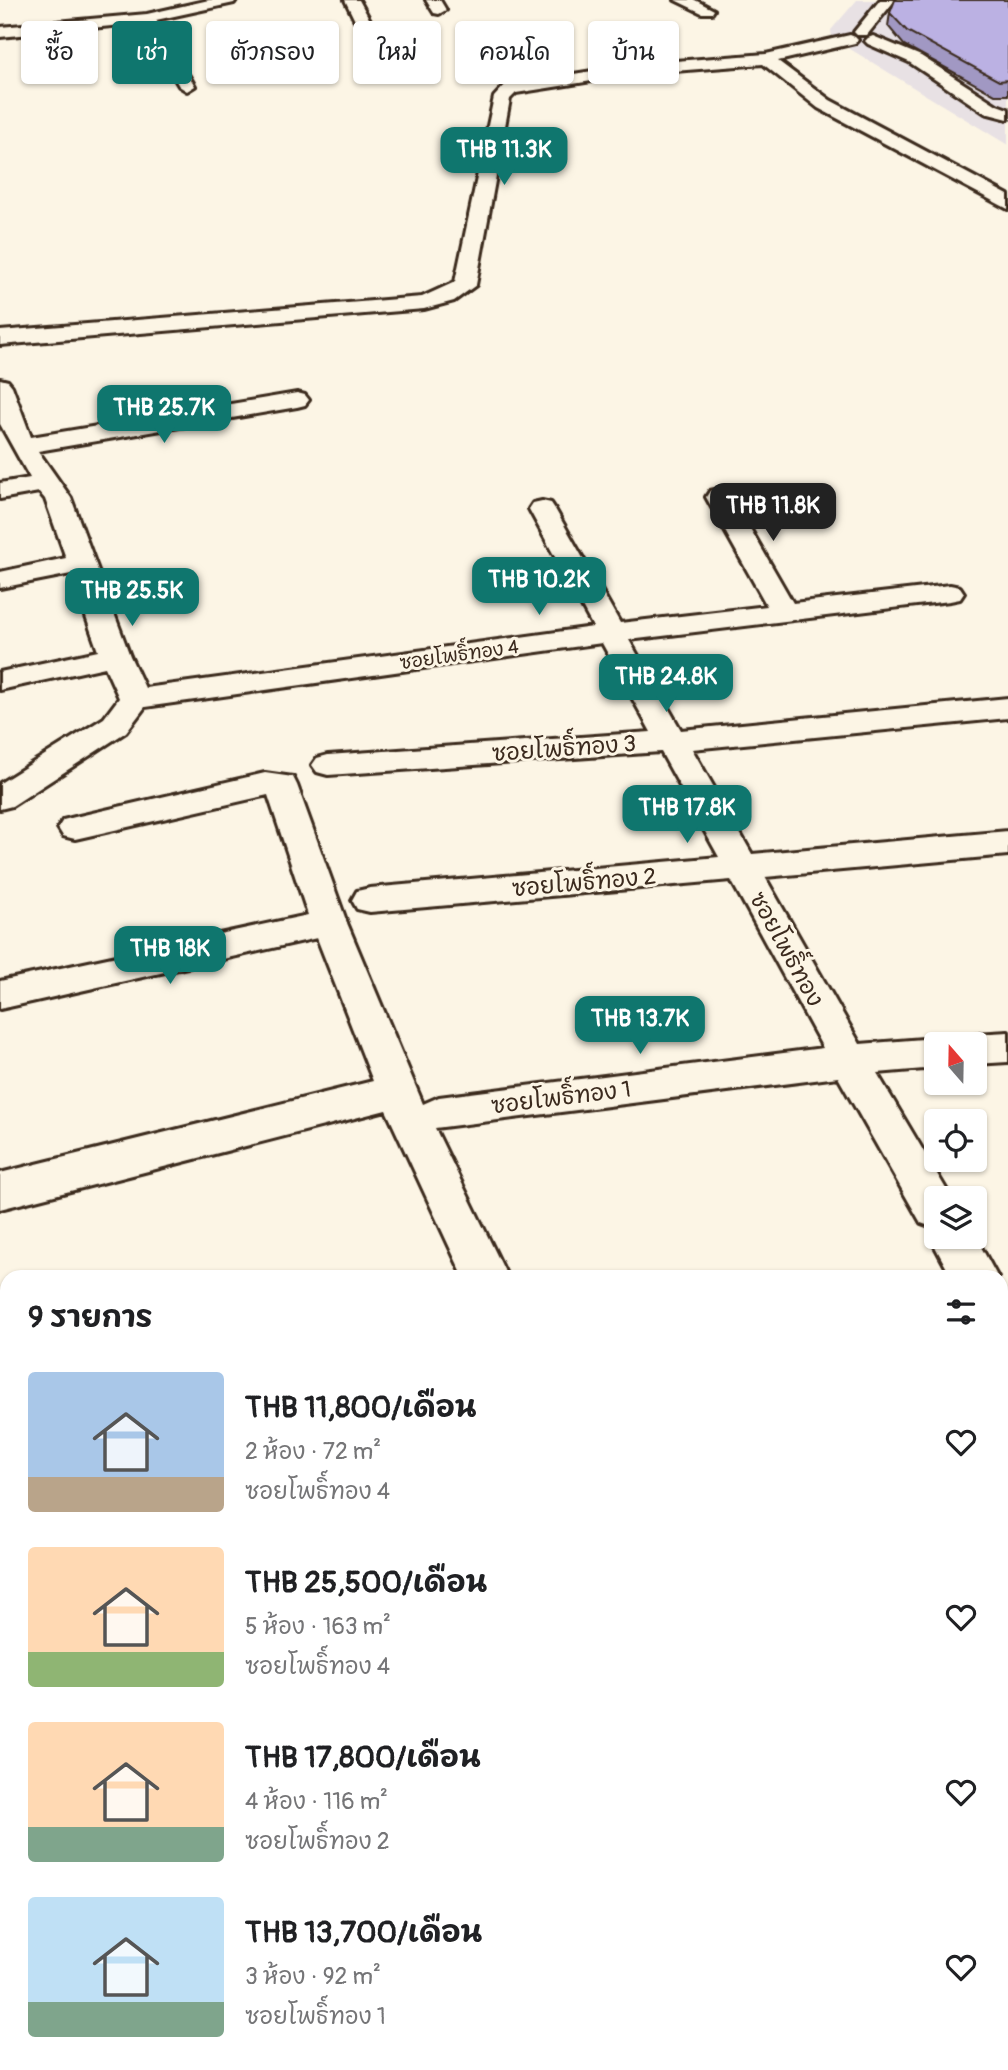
<!DOCTYPE html>
<html lang="th">
<meta charset="utf-8">
<style>
:root{--surface:#fff;--page:#f2f2f2;--text:#202124;--muted:#757577;--accent:#0f766e}
body{margin:0;font-family:Pangolin,"Playpen Sans Thai",sans-serif;background:var(--page);color:var(--text);height:100vh;display:flex;flex-direction:column;font-size:26px;white-space:nowrap}
*{box-sizing:border-box;margin:0}
p{font-size:23px;color:var(--muted)}
.icon{flex:none;width:38px;height:38px;fill:none;stroke:currentColor;stroke-width:2;stroke-linecap:round;stroke-linejoin:round}
.map{position:relative;flex:1;overflow:hidden}
.side{position:absolute;left:0px;top:1270px;width:1008px;height:800px;display:flex;flex-direction:column;background:var(--surface);border-radius:21px 21px 0 0;box-shadow:0 2px 5px #0004}
.side>*{flex:none}
.guide{position:absolute;left:21px;top:21px;width:966px;height:63px;display:flex;gap:14px}
.needle{width:46px;rotate:340deg}
.fabs{position:absolute;left:924px;top:1032px;display:grid;gap:14px}
.fabs a{display:grid;place-items:center;width:63px;height:63px;border-radius:7px;background:var(--surface);box-shadow:0 2px 5px #0004;font-size:35px}
.price{position:absolute;translate:-50% -60px;padding:0 16px;border-radius:14px;background:var(--accent);color:#fff;font-size:23px;line-height:46px;filter:drop-shadow(0 2px 4px #0008)}
.price::after{content:'';position:absolute;left:50%;top:42px;width:21px;height:16px;margin-left:-10px;background:inherit;clip-path:polygon(0 0,100% 0,50% 100%)}
.price.selected{background:#222;color:#fff}
ul{padding:0;list-style:none}
li{display:flex;align-items:center;gap:21px;height:175px;padding:0 28px}
li span{display:grid;place-items:center;flex:none;width:196px;height:140px;border-radius:7px;color:#555}
li>.icon{margin-inline-start:auto}
span .icon{width:84px;height:84px;fill:#fffc;stroke-width:1}
li b{font-size:30px}
h2{display:flex;justify-content:space-between;align-items:center;height:84px;padding:0 28px;font-size:30px}
.pill{padding:0 24px;border-radius:7px;background:var(--surface);box-shadow:0 2px 5px #0004;font-size:24px;line-height:63px}
.pill.selected{background:var(--accent);color:#fff}
.map>svg:first-child{display:block}
</style>
<div class="map">
<svg width="1008" height="2070" viewBox="0 0 1008 2070">
<rect width="100%" height="100%" fill="#fcf5e5"/>
<filter id="ink" filterUnits="userSpaceOnUse"><feTurbulence type="fractalNoise" baseFrequency=".0143" numOctaves="2"/><feDisplacementMap in="SourceGraphic" scale="14" xChannelSelector="R" yChannelSelector="G"/><feConvolveMatrix kernelMatrix="1 2 1 2 8 2 1 2 1" color-interpolation-filters="sRGB"/></filter>
<g filter="url(#ink)">
<polygon fill="#e8e1e4" points="857,0 1008,0 1008,145 832,38 831,30"/>
<g fill="none" stroke-linecap="round" stroke-linejoin="round">
<g stroke="#3b2a1e" stroke-width="6">
<g id="street">
<polygon points="209,0 236,0 234,3 156,20 195,86 187,91 179,86 142,23 0,37 0,27 147,14"/>
<polygon points="345,0 359,0 377,33 402,60 400,63 388,63 362,35"/>
<polygon points="426,0 440,0 446,10 439,14 434,13"/>
<polygon points="675,0 695,0 714,10 712,13 702,13"/>
<polygon points="880,0 895,0 867,35 857,35 854,32"/>
<polygon points="850,35 855,37 858,40 855,43 778,61 830,100 1008,195 1008,209 818,108 763,64 636,74 516,93 510,99 476,285 454,301 424,309 0,345 0,331 422,297 455,282 494,97 505,85 636,64 766,54"/>
<polygon points="873,36 921,56 997,105 1008,109 1008,119 985,113 909,62 868,44 865,41 868,38"/>
<polygon points="0,379 8,381 12,386 31,437 297,393 305,395 309,400 305,405 297,407 38,451 71,498 130,656 145,688 593,627 529,509 533,503 542,501 551,503 555,509 620,623 767,606 706,497 710,491 719,489 728,491 732,497 793,603 950,585 960,587 964,593 960,599 950,601 629,640 681,730 1008,698 1008,718 692,749 752,854 1008,831 1008,855 765,877 860,1044 936,1038 950,1042 951,1045 936,1045 936,1068 877,1073 952,1199 936,1199 936,1237 975,1236 998,1278 952,1278 930,1237 935,1228 921,1223 838,1077 435,1128 508,1278 464,1278 386,1110 0,1209 0,1173 373,1081 317,938 0,1009 0,981 308,915 268,795 75,839 63,836 58,828 63,820 75,817 265,773 293,777 297,785 347,923 423,1104 439,1097 823,1048 731,880 370,912 357,909 352,900 357,891 370,888 719,857 661,752 328,775 317,772 312,765 317,758 328,755 651,732 602,643 145,707 126,732 12,806 0,809 0,783 104,718 119,698 105,667 0,690 0,672 98,651 71,574 0,588 0,572 66,558 45,499 39,492 0,499 0,483 30,478 0,424"/>
<polygon points="1008,1032 1008,1062 975,1064 975,1045 958,1045 961,1038 975,1034"/>
<polygon points="7,1415 7,1461 0,1463 0,1417"/>
<polygon points="7,1741 7,1797 0,1799 0,1743"/>
<polygon points="0,1914 7,1917 7,1978 0,1975"/>
<polygon points="226,2063 300,2063 303,2070 229,2070"/>
<polygon points="377,2063 454,2063 451,2070 374,2070"/>
<polygon points="834,2063 896,2063 898,2070 836,2070"/>
</g>
</g>
<use href="#street" fill="#fcf5e5" fill-rule="evenodd"/>
</g>
<polygon fill="#a198c3" stroke="#3b2a1e" stroke-width="2" points="1008,0 1008,95 995,95 904,45 888,26 890,13"/>
<polygon fill="#bbb1e3" stroke="#3b2a1e" stroke-width="2" points="895,0 1008,0 1008,80 999,81 907,31 890,13"/>
</g>
<g text-anchor="middle" stroke-width="6" stroke-linejoin="round" paint-order="stroke">
<g font-size="19" fill="#3b2a1e" stroke="#fcf5e5">
<text transform="translate(459 654) rotate(-8)" y="7">ซอยโพธิ์ทอง 4</text>
</g>
<g font-size="23" fill="#3b2a1e" stroke="#fcf5e5">
<text transform="translate(564 748) rotate(-4)" y="8">ซอยโพธิ์ทอง 3</text>
<text transform="translate(584 882) rotate(-5)" y="8">ซอยโพธิ์ทอง 2</text>
<text transform="translate(787 949) rotate(61)" y="8">ซอยโพธิ์ทอง</text>
<text transform="translate(561 1097) rotate(-7)" y="8">ซอยโพธิ์ทอง 1</text>
</g>
</g>
</svg>
<div class="fabs">
<a><svg class="needle" viewBox="-14 -14 28 28"><path d="M0-13l5 13h-10z" fill="#e53935"/><path d="M0 13l5-13h-10z" fill="#757577"/></svg></a>
<a><svg class="icon" aria-label="locate" viewBox="0 0 24 24"><circle cx="12" cy="12" r="6"/><path d="M12 2v4M12 18v4M2 12h4M18 12h4"/></svg></a>
<a><svg class="icon" aria-label="layers" viewBox="0 0 24 24"><path d="M12 4l9 5-9 5-9-5zM3 14l9 5 9-5"/></svg></a>
</div>
<b class="price" style="left:504px;top:187px">THB 11.3K</b>
<b class="price" style="left:164px;top:445px">THB 25.7K</b>
<b class="price selected" style="left:773px;top:543px">THB 11.8K</b>
<b class="price" style="left:539px;top:617px">THB 10.2K</b>
<b class="price" style="left:132px;top:628px">THB 25.5K</b>
<b class="price" style="left:666px;top:714px">THB 24.8K</b>
<b class="price" style="left:687px;top:845px">THB 17.8K</b>
<b class="price" style="left:170px;top:986px">THB 18K</b>
<b class="price" style="left:640px;top:1056px">THB 13.7K</b>
<div class="guide">
<a class="pill">ซื้อ</a>
<a class="pill selected">เช่า</a>
<a class="pill">ตัวกรอง</a>
<a class="pill">ใหม่</a>
<a class="pill">คอนโด</a>
<a class="pill">บ้าน</a>
</div>
<section class="side">
<h2>9 รายการ<svg class="icon" aria-label="filters" viewBox="0 0 24 24"><path d="M4 7h16M4 17h16"/><circle cx="9" cy="7" r="2"/><circle cx="15" cy="17" r="2"/></svg></h2>
<ul>
<li><span style="background:linear-gradient(#a9c7e8 75%,#b9a48a 0)"><svg class="icon" aria-label="home" viewBox="0 0 24 24"><path d="M3 11l9-7 9 7M6 9v11h12V9"/></svg></span><div><b>THB 11,800/เดือน</b><p>2 ห้อง · 72 m²</p><p>ซอยโพธิ์ทอง 4</p></div><svg class="icon" aria-label="heart" viewBox="0 0 24 24"><path d="M12 20l-8-8c-3-5 5-10 8-4 3-6 11-1 8 4z"/></svg></li>
<li><span style="background:linear-gradient(#ffd9b3 75%,#8fb573 0)"><svg class="icon" aria-label="home" viewBox="0 0 24 24"><path d="M3 11l9-7 9 7M6 9v11h12V9"/></svg></span><div><b>THB 25,500/เดือน</b><p>5 ห้อง · 163 m²</p><p>ซอยโพธิ์ทอง 4</p></div><svg class="icon" aria-label="heart" viewBox="0 0 24 24"><path d="M12 20l-8-8c-3-5 5-10 8-4 3-6 11-1 8 4z"/></svg></li>
<li><span style="background:linear-gradient(#ffd9b3 75%,#7fa58c 0)"><svg class="icon" aria-label="home" viewBox="0 0 24 24"><path d="M3 11l9-7 9 7M6 9v11h12V9"/></svg></span><div><b>THB 17,800/เดือน</b><p>4 ห้อง · 116 m²</p><p>ซอยโพธิ์ทอง 2</p></div><svg class="icon" aria-label="heart" viewBox="0 0 24 24"><path d="M12 20l-8-8c-3-5 5-10 8-4 3-6 11-1 8 4z"/></svg></li>
<li><span style="background:linear-gradient(#bfe0f5 75%,#7fa58c 0)"><svg class="icon" aria-label="home" viewBox="0 0 24 24"><path d="M3 11l9-7 9 7M6 9v11h12V9"/></svg></span><div><b>THB 13,700/เดือน</b><p>3 ห้อง · 92 m²</p><p>ซอยโพธิ์ทอง 1</p></div><svg class="icon" aria-label="heart" viewBox="0 0 24 24"><path d="M12 20l-8-8c-3-5 5-10 8-4 3-6 11-1 8 4z"/></svg></li>
</ul>
</section>
</div>
